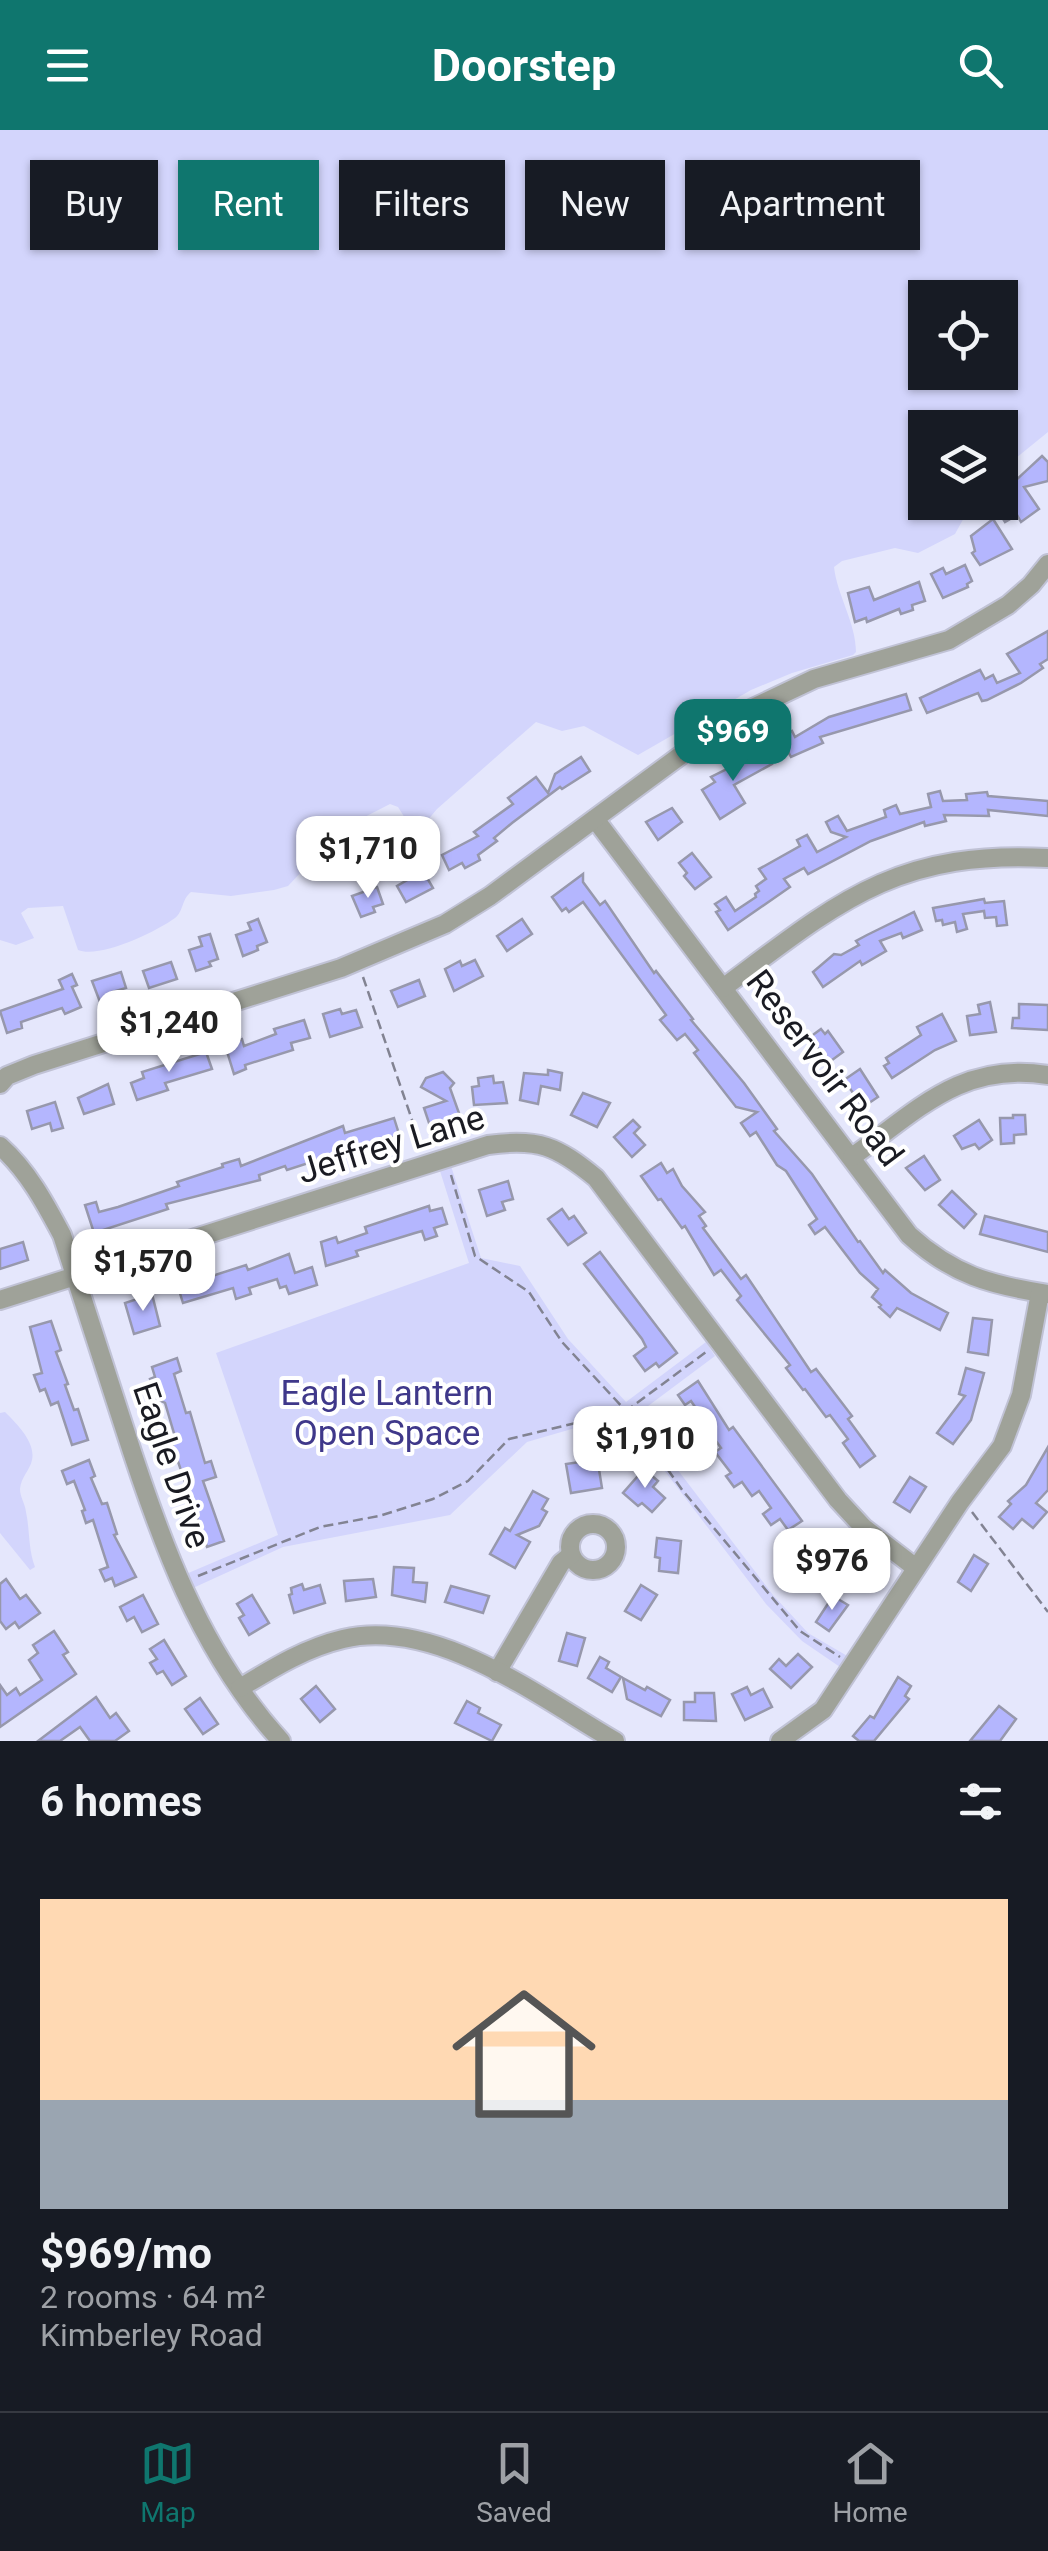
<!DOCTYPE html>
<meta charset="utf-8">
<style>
:root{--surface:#171b24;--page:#20242c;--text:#f1f3f6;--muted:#9ea1a6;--line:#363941;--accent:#0f766e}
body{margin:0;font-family:Roboto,sans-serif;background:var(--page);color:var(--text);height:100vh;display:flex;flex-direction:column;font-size:38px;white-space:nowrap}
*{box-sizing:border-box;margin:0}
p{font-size:32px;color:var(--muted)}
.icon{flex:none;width:55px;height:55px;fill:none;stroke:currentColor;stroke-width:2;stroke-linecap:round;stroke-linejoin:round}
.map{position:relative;height:1611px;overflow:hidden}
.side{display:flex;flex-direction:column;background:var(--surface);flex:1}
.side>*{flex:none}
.hud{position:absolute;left:30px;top:30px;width:990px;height:90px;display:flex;gap:20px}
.controls{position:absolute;left:908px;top:150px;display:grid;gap:20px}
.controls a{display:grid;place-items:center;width:110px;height:110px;border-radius:0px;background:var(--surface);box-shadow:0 2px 8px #0004;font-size:50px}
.price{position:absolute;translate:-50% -85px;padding:0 22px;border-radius:20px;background:#fff;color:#222;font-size:32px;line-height:65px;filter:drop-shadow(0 2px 5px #0008)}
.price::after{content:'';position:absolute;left:50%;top:60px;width:30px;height:22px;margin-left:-15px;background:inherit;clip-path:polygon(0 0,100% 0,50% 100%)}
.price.current{background:var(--accent);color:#fff}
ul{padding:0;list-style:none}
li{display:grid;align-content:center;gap:20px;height:530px;padding:0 40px}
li+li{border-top:2px solid var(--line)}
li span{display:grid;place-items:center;height:310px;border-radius:0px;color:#555}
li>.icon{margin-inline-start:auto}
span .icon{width:180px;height:180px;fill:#fffc;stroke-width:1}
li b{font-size:42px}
h2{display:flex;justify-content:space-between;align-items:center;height:120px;padding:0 40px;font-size:42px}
.pill{padding:0 35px;border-radius:0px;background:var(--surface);box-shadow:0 2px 8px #0004;font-size:35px;line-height:90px}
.pill.current{background:var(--accent);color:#fff}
header{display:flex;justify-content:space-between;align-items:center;height:130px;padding:0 40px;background:var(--accent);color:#fff;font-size:45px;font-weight:700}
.tab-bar{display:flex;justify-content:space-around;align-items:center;height:140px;border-top:2px solid var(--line);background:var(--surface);font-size:28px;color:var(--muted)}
.tab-bar a{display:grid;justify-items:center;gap:5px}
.tab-bar .current{color:var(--accent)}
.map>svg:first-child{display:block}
</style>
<header><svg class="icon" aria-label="menu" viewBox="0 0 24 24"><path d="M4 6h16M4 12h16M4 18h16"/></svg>Doorstep<svg class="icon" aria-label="search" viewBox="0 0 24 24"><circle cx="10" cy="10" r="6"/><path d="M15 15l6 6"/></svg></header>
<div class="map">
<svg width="1048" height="1611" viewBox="0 0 1048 1611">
<rect width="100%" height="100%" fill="#e5e7fc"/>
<g fill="#d3d5fc" fill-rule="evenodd">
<path d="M0 0H1048V302L1000 341V298H925V372L972 373 955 404 918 423 895 418 842 431 834 437C837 465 856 493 856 522L853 525 792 543 751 560 638 625 584 596 562 601 536 592 437 679 422 697 410 696 398 677 390 674 310 715 306 722 307 736 288 756 274 760 231 766 191 762C181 770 184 781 175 788 156 802 99 829 78 820L63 776 28 778 21 783 34 808 16 815 0 810ZM925 168H1000V242H925Z"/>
<polygon points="451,1036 481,1128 520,1136 568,1209 626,1272 706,1212 715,1226 636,1285 773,1465 808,1503 849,1527 840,1537 802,1511 766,1474 629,1294 582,1296 527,1312 450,1385 283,1417 193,1458 186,1444 278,1405 216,1223 469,1133 440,1041"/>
<path d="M5 1282C16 1293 36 1312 32 1330 30 1340 21 1347 20 1359 20 1367 25 1373 26 1382 30 1401 28 1418 35 1437L30 1440 0 1403V1283Z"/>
</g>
<g fill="#b4b6fe" stroke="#9798ac" stroke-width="2.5">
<polygon points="1042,326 1048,332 1048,351 1024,357 1039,379 1021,392 1017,385 1005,392 994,374 1006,367 1000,356 1012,348 1014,352"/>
<polygon points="993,389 1012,419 980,435 972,423 975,421 971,406"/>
<polygon points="965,435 972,451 967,454 968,457 943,468 931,444 943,438 946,444"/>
<polygon points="919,452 925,471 912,475 913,480 901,484 899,479 867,492 866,488 855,492 848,463 869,457 874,470"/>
<polygon points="1048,501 1048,529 1040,534 1043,538 1021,553 987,570 982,571 978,563 927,583 920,568 980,540 985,549 993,545 997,553 1020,543 1007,524"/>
<polygon points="906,564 911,580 820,607 823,613 791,627 780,607 792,601 795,607 829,587"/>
<polygon points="765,620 772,634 734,655 745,673 720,689 702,660 715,652 711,647"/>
<polygon points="581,627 590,641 562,659 560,657 512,693 494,708 497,711 478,725 480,730 465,738 462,733 449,740 442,725 478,706 474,702 513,674 508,668 536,647 548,663 555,644"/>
<polygon points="940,661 943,671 967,670 966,664 987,662 988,666 1048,671 1048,686 988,680 989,686 944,685 946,691 925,696 924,692 871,711 808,744 804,738 784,749 790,757 728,800 716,782 720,780 715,774 726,767 735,781 756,767 755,764 759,761 756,756 766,749 759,739 800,716 797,710 807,705 817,722 846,707 831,702 826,692 838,686 847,701 886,687 884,680 896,675 900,684 931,677 928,664"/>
<polygon points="672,678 682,692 658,710 646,692"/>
<polygon points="692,723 711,747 695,759 684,746 687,743 679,733"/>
<polygon points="423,741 433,758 406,772 397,756"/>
<polygon points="583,744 583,752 600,775 605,771 654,843 656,841 693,889 691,890 744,953 777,999 774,1001 812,1044 858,1112 860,1111 883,1143 885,1140 911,1163 948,1183 940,1200 897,1178 890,1187 879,1177 881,1175 872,1167 878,1159 860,1143 825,1097 815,1104 809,1095 817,1089 786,1041 777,1035 756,1002 750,1006 741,993 757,982 736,977 694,923 698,920 685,904 677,910 660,890 666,885 583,772 569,782 566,778 562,781 552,767"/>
<polygon points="377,757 383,774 373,777 375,782 361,787 352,766"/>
<polygon points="984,769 985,773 1004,771 1007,795 997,796 996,787 985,788 984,781 963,784 967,799 957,802 955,792 943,795 942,790 936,791 933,778"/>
<polygon points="914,782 922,800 903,808 901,803 880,811 886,821 862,835 860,831 823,857 813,842 834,824 841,825 859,815 856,811 867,805"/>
<polygon points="258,789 267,812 257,816 258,820 243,826 236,805 251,800 248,793"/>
<polygon points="522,789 532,804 507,821 497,806"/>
<polygon points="210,804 218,829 209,832 211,836 196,841 189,820 202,816 199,807"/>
<polygon points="475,830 483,846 454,861 445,839 460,831 462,836"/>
<polygon points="171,832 177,849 149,858 143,841"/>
<polygon points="121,842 126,858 112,862 114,868 100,872 92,851"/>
<polygon points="72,844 77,855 72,857 81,877 65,884 62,878 21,892 22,898 7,903 0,881 63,859 59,850"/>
<polygon points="419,850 425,866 398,877 391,861"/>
<polygon points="990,872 996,902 970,905 967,886 980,884 978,875"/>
<polygon points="1019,874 1048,875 1048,900 1012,898 1013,888 1019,888"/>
<polygon points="340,879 342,884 356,880 362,897 330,907 323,884"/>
<polygon points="942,884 956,911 935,920 892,948 884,936 889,933 886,928 921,905 917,897"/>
<polygon points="304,890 310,908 291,913 293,920 245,935 246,939 234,944 225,915 242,909 244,916 276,904 274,899"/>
<polygon points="821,899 825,904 828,901 843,922 828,933 810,907"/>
<polygon points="206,922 212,939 165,953 168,960 137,970 131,953 144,948 142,942"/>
<polygon points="860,939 878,967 869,973 866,968 860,973 844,950"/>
<polygon points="548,940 562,943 560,960 541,956 538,974 520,970 524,943 548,945"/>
<polygon points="443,942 454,953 450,958 460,986 430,996 424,978 446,971 421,957 426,948"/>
<polygon points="493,946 494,953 503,952 507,973 474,975 472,957 479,956 478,948"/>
<polygon points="108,954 114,974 84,984 78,968"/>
<polygon points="583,963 610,973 597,997 571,985"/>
<polygon points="55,972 63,998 52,1001 50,993 32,999 27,981"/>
<polygon points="1013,985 1025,985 1026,1004 1014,1005 1014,1013 1001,1014 1000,988 1013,988"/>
<polygon points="394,988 399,1004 388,1010 374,1015 373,1012 287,1040 285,1036 259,1045 260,1050 166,1074 168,1079 94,1103 85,1075 96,1072 99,1082 118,1077 179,1056 177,1052 223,1037 222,1034 239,1029 241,1036 343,996 345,1003"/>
<polygon points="633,990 640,997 634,1003 645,1015 632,1027 614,1007"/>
<polygon points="979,990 992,1010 979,1019 975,1014 962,1019 954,1006"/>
<polygon points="924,1026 940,1050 925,1060 906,1038"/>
<polygon points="661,1033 667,1043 673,1039 682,1056 705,1082 699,1086 706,1096 703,1098 741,1149 746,1145 811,1242 816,1239 852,1286 848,1289 875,1326 860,1337 843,1313 848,1309 830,1285 826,1287 805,1259 803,1260 786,1238 790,1235 737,1170 741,1166 721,1140 714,1145 685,1096 682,1098 661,1069 658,1070 641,1046"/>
<polygon points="508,1051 513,1069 502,1072 505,1080 487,1086 479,1060"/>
<polygon points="952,1061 976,1084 964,1098 939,1075"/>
<polygon points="429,1076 430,1081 442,1078 447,1094 434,1098 437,1106 425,1110 422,1101 415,1103 356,1121 358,1126 326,1136 321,1112 336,1107 338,1113 367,1103 365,1097"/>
<polygon points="562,1079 569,1089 574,1086 586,1103 568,1115 548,1089"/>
<polygon points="985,1086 1048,1102 1048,1122 980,1104"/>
<polygon points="23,1112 28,1130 0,1139 0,1119"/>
<polygon points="600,1122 677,1223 659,1237 656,1233 645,1241 634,1226 646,1217 642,1209 584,1134"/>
<polygon points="289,1124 295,1143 312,1137 317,1155 289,1164 286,1156 280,1158 277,1149 249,1158 251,1164 236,1169 233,1158 183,1173 178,1157 246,1135 248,1140"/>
<polygon points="152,1164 160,1196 134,1204 125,1173"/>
<polygon points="973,1188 992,1190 988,1225 968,1222"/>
<polygon points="51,1191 61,1220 56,1222 68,1254 65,1255 74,1280 78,1279 88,1310 72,1315 58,1272 51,1275 45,1259 40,1261 34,1245 42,1243 30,1197"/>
<polygon points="177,1228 181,1241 174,1244 186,1283 190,1282 205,1333 211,1331 216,1347 203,1351 224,1411 207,1417 171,1311 176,1310 165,1273 157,1269 150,1249 155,1247 152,1237"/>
<polygon points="966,1238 984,1243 971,1290 953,1314 937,1303 965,1266 959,1264"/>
<polygon points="698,1251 729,1300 733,1297 802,1391 788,1400 780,1389 771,1395 763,1384 771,1378 759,1361 752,1366 742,1352 734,1357 726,1346 731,1343 715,1322 721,1318 708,1300 710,1299 691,1271 685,1275 678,1265"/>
<polygon points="1048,1317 1048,1360 1036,1373 1047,1382 1033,1398 1022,1389 1013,1399 999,1387 1011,1374 1008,1371 1026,1355"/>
<polygon points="590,1323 597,1327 602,1358 571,1363 566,1334 580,1332 579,1327"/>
<polygon points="89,1330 95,1346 91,1348 102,1374 107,1373 117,1404 114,1405 136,1447 115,1456 112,1448 105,1451 100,1440 108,1437 93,1390 86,1393 82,1381 85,1380 74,1351 67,1354 62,1341"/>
<polygon points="644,1339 658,1351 653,1357 665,1368 652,1382 642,1373 638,1376 623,1363"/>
<polygon points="910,1347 926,1357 910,1382 894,1372"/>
<polygon points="533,1361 548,1369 542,1379 547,1382 539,1396 517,1405 530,1412 515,1438 490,1424 505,1398 510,1401"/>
<polygon points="813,1402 826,1415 820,1420 830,1430 817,1442 795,1419"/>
<polygon points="657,1408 681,1411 678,1443 659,1441 660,1428 655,1427"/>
<polygon points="974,1425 988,1434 971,1461 958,1452"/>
<polygon points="394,1437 414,1438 413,1452 427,1453 425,1472 392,1465"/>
<polygon points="6,1449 20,1469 26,1465 40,1483 19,1498 15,1492 6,1499 0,1491 0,1454"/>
<polygon points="373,1449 376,1467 346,1471 344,1451"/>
<polygon points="302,1454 304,1460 320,1455 325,1473 294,1483 289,1465 292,1464 291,1458"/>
<polygon points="641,1455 657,1465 641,1490 625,1481"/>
<polygon points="451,1456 489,1466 483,1483 445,1472"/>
<polygon points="143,1465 158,1494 142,1502 134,1487 127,1491 120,1477"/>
<polygon points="252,1465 269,1493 249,1505 239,1488 244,1485 237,1474"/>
<polygon points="833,1466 848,1475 829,1501 816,1492"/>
<polygon points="54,1501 68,1522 63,1525 76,1544 0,1597 0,1555 7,1565 16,1558 20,1565 42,1550 29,1530 38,1523 33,1515"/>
<polygon points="567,1503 585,1508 577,1536 559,1531"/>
<polygon points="164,1510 186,1546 172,1555 163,1541 157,1544 150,1533 157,1529 150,1519"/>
<polygon points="798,1524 812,1537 791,1558 770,1539 779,1529 786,1536"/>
<polygon points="600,1527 609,1532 606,1538 621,1547 612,1562 588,1548"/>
<polygon points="898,1547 911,1556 905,1566 909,1569 874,1611 859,1611 853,1606 870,1586 874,1588"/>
<polygon points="623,1548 645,1560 647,1557 670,1570 661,1586 627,1569"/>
<polygon points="316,1556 335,1579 320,1592 301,1569"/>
<polygon points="747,1557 751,1565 763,1559 772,1577 745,1590 732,1564"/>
<polygon points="695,1563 714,1563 716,1591 684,1590 684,1572 695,1572"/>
<polygon points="96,1567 110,1588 116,1583 129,1601 115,1611 90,1611 80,1597 60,1611 38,1611"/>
<polygon points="200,1568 218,1594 203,1604 185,1579"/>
<polygon points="467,1571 480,1578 478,1583 501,1595 492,1611 455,1593"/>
<polygon points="999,1576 1016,1589 1000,1611 970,1611"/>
</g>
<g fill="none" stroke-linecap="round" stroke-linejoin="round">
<g stroke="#c0c2d5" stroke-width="22">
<g id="minor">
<path d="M595 689 909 1105C953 1145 990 1155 1048 1164"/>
<path d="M723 858C838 772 896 720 1048 728"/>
<polyline points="0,954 7,946 34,935 341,838 445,794 490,766 730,589 814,549 949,510 1008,475 1031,455 1048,434"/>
<path d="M0 1016C28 1041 45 1073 62 1105 82 1168 103 1231 123 1294 159 1407 199 1521 281 1611"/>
<path d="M852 1027C918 980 962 931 1048 945"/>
<path d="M0 1170 488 1015C539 1008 557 1016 596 1048L838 1370 864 1398 916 1438"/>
<circle cx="593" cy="1417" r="23"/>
<polyline points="497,1542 561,1433 571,1425"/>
<path d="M240 1558C273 1538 305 1518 343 1509 436 1487 539 1567 615 1611"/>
<polyline points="780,1611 823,1580 960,1372 1002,1316 1021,1265 1040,1163"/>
</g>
</g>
<g stroke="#828392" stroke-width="2.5" stroke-dasharray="10 5" stroke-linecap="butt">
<polyline points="363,847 422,1019"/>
<polyline points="451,1045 475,1126 529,1162 562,1212 626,1281 683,1361 800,1501 840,1527"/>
<polyline points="972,1382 1048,1482"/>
<polyline points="198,1446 320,1397 379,1386 433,1369 468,1351 509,1309 626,1281 706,1222"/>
</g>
<use href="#minor" stroke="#9fa299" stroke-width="18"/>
</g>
<g text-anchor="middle" stroke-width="8" stroke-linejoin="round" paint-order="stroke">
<g font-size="35" fill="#1a1b22" stroke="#fff">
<text transform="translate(825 938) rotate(53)" y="12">Reservoir Road</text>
<text transform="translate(391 1014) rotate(-17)" y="12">Jeffrey Lane</text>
<text transform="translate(172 1335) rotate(71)" y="12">Eagle Drive</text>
</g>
<g font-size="35" fill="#3f388a" stroke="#fff">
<text x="387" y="1275">Eagle Lantern<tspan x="387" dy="40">Open Space</tspan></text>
</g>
</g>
</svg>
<div class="controls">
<a><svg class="icon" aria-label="locate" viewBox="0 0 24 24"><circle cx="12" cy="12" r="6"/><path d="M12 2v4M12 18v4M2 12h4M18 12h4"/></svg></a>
<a><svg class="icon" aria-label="layers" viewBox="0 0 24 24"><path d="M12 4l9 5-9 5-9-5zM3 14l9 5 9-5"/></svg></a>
</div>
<b class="price current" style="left:733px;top:654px">$969</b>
<b class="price" style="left:368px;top:771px">$1,710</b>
<b class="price" style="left:169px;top:945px">$1,240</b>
<b class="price" style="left:143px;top:1184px">$1,570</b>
<b class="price" style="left:645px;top:1361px">$1,910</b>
<b class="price" style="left:832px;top:1483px">$976</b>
<div class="hud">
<a class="pill">Buy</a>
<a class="pill current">Rent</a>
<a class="pill">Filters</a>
<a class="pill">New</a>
<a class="pill">Apartment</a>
</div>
</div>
<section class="side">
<h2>6 homes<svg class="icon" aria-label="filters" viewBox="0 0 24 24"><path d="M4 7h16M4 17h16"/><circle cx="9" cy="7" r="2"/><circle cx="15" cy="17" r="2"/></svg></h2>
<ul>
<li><span style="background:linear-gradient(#ffd9b3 65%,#9aa5b1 0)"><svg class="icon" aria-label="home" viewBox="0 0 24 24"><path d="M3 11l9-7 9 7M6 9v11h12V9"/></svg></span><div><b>$969/mo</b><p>2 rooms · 64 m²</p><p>Kimberley Road</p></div></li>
</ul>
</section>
<nav class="tab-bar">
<a class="current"><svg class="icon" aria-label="map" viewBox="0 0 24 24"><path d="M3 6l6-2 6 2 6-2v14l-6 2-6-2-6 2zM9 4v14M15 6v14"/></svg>Map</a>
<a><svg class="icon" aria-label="saved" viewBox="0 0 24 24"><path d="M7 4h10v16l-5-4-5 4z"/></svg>Saved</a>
<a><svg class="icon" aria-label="home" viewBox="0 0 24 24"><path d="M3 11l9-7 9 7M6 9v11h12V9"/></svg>Home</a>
</nav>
